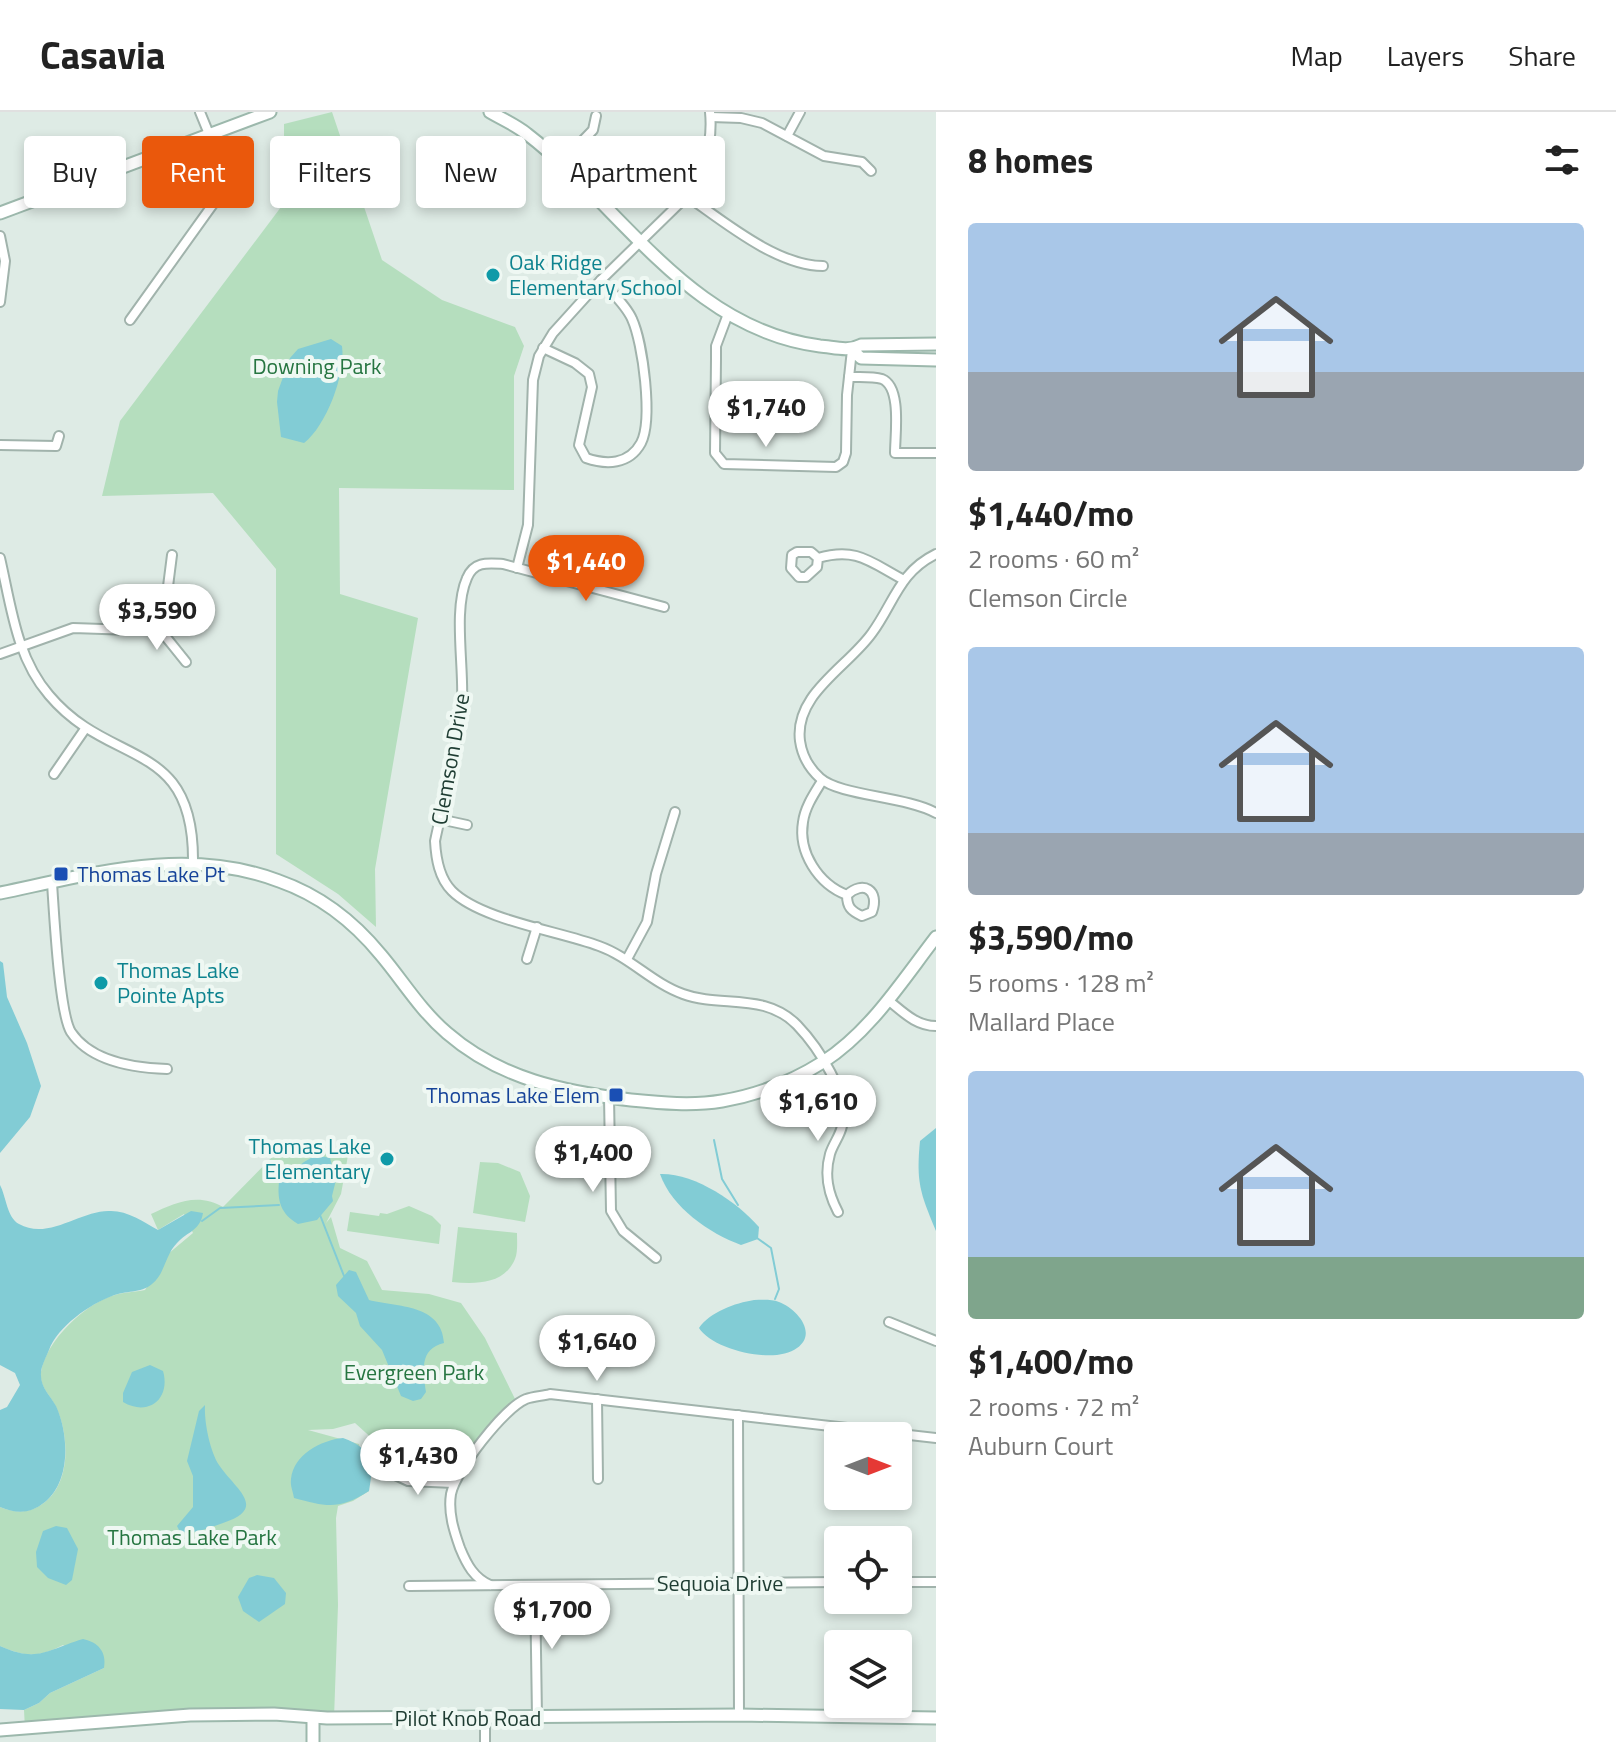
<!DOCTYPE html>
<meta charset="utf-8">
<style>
:root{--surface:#fff;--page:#f2f2f2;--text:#222;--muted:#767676;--line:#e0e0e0;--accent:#ea580c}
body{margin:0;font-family:"Titillium Web",sans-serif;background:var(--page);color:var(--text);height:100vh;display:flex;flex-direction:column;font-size:30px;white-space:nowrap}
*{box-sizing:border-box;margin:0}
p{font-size:26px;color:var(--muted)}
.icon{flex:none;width:44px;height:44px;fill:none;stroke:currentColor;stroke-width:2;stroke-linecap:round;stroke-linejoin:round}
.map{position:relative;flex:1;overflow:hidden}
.panel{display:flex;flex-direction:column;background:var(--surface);width:680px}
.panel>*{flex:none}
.guide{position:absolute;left:24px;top:24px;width:760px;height:72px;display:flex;gap:16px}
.needle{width:52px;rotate:90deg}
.fabs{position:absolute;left:824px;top:1310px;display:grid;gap:16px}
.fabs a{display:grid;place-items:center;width:88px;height:88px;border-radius:8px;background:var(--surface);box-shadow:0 4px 12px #0003;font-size:40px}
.price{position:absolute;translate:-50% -68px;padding:0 18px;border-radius:28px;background:#fff;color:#222;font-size:26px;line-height:52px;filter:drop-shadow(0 2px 4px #0008)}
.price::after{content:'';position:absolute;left:50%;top:48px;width:24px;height:18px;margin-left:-12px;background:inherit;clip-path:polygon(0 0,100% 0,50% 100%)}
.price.selected{background:var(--accent);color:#fff}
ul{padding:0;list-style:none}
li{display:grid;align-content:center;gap:16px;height:424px;padding:0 32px}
li span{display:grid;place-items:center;height:248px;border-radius:8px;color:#555}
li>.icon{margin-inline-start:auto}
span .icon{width:144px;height:144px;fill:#fffc;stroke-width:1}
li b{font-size:34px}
h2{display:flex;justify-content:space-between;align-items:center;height:96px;padding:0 32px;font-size:34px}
.pill{padding:0 28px;border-radius:8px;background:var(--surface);box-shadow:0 4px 12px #0003;font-size:28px;line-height:72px}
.pill.selected{background:var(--accent);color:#fff}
header{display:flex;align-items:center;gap:48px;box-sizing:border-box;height:112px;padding:0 40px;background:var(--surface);border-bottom:2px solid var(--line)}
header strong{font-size:38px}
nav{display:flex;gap:44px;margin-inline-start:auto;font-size:28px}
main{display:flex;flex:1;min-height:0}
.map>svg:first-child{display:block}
</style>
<header>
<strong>Casavia</strong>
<nav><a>Map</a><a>Layers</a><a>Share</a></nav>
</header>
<main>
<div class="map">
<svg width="936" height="1630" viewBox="0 0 936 1630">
<rect width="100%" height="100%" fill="#deebe5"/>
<g fill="#b5debe">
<polygon points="332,0 382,148 442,188 515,215 524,234 514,264 514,378 339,376 340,482 418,506 375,757 376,815 338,782 276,742 276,457 213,381 102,384 120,309 284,91 284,12"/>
<path d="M281 1036 349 1038 341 1082 326 1111 331 1105 340 1136 367 1149 382 1178 429 1182 461 1191 485 1226 518 1293 505 1304 454 1371 408 1369 376 1330 355 1311 333 1317 308 1318 359 1332 369 1379 353 1389 338 1394 336 1406 338 1493 334 1606 251 1602 25 1617 24 1598 39 1591 50 1581 104 1556 63 1533C38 1546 25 1545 0 1534V1395C17 1402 31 1401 45 1390 72 1369 69 1320 55 1293 49 1282 39 1274 41 1260 46 1229 85 1191 115 1183 124 1180 135 1180 145 1178L168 1142 193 1121 184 1102 158 1118 151 1102C174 1091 198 1080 223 1095Z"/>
<polygon points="480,1050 498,1051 520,1060 530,1084 525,1110 473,1101"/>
<polygon points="409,1094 432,1104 441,1113 439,1132 347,1119 350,1100 379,1104 380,1101 387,1102"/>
<path d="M458 1115 517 1121C517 1128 518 1140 515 1147 504 1173 475 1172 452 1170Z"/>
</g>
<g fill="#82ccd5">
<path d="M331 227 342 234C346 262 326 314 304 331L281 325 277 290 278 279 290 246 298 237Z"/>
<polygon points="0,849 3,851 7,885 27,931 41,974 30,1005 0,1041"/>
<path d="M936 1016V1119C920 1081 916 1070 920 1029Z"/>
<path d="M316 1043 330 1046 336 1068 332 1084 333 1089 317 1108 298 1112C281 1102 277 1089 279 1070L304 1050Z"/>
<path d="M660 1062C695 1061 737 1090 759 1115L758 1127 741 1133C709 1121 672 1096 660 1062Z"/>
<path d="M0 1073C6 1084 7 1106 19 1112 49 1129 82 1097 111 1099 128 1099 144 1110 158 1118L191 1099 203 1101C200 1119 188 1119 177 1131 165 1143 165 1162 152 1172 140 1182 126 1178 112 1184 90 1192 57 1215 49 1238 46 1245 41 1255 41 1261 40 1275 50 1283 56 1294 69 1322 71 1369 45 1390 30 1402 17 1402 0 1395V1298L7 1295 20 1273 15 1261 0 1253Z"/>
<path d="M349 1158 356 1160 369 1188C397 1195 442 1192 444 1231 419 1237 423 1259 426 1280L421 1287 413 1289 401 1284 382 1238 360 1214 356 1201 338 1184 336 1173Z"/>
<path d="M754 1188C762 1188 771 1187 779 1190 797 1197 818 1221 797 1236 775 1253 713 1238 699 1216 710 1200 735 1191 754 1188Z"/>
<path d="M150 1253 163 1259C171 1287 148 1305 123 1290V1281L132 1260Z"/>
<path d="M205 1293C204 1310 210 1339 219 1353 235 1377 269 1396 223 1411 209 1416 195 1422 180 1420L177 1414 193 1395V1364L187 1349 199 1299Z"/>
<path d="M343 1326C373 1337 374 1351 369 1379 339 1398 327 1395 294 1386 293 1379 290 1374 291 1367 293 1343 321 1328 343 1326Z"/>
<polygon points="56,1414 67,1416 78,1437 72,1468 66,1473 48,1466 37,1455 36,1440 43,1419"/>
<polygon points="257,1463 274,1466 286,1481 285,1492 259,1510 243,1499 238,1485 249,1466"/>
<path d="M83 1527C98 1530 107 1540 104 1556L50 1581 39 1591 24 1598 0 1597V1534C38 1551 46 1538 83 1527Z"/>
</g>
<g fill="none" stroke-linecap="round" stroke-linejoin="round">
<g stroke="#82ccd5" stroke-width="2">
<polyline points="714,1028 722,1067 738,1093"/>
<polyline points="320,1103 344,1164"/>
<polyline points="202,1109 220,1096 279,1093"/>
<polyline points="757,1126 771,1136 779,1177 775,1187"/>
</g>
<g stroke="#a1b3ac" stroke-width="12">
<g id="street">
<polyline points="711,5 741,6 762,11 824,44 862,50 871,59"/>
<polyline points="787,24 800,0"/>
<polyline points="561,51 593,18 596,4"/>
<polyline points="81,70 88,86"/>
<path d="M687 84C723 109 777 154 823 154"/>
<polyline points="0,124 5,149 0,190"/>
<polyline points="728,202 716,234 716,247 715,341 724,352 836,355 843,350 846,341 847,283 852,238"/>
<polyline points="130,208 221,81 224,59 200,0"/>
<path d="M543 236 575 251 589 262 592 275 579 333 586 346C606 353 629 353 641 331 653 308 643 231 632 207 626 193 611 180 601 168"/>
<path d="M849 265C859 265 872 264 882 267 902 275 895 323 895 341H936"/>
<polyline points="0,333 56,334 59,324"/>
<path d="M936 442C899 460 894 491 872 521 848 555 794 582 800 629 802 643 809 656 820 666 840 684 905 684 936 701"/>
<path d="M0 446C11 493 16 545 49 583 111 657 195 625 193 752"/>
<path d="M818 446 817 455 806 465H799L791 456 792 443 797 440H811L818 446C857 435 870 450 904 468"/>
<path d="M517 456 528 413 533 268 539 244 553 221 601 168 687 84C704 59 713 30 710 0"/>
<path d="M664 495 503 452C488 451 474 449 467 466 453 497 464 554 462 589 459 632 444 686 435 729 436 747 439 766 452 779 481 808 559 819 599 834 630 845 652 871 683 882 721 896 765 880 797 913 818 935 850 983 842 1014 840 1024 833 1032 830 1042 824 1063 828 1081 838 1100"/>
<polyline points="153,509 186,550"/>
<polyline points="0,542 73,516 132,518 153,509 166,490 172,443"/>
<polyline points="54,662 85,617"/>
<path d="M822 669C814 682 805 695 803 710 798 740 818 772 847 783 847 795 851 799 862 804L872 800C880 778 863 768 847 783"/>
<polyline points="439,707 467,713"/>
<path d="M52 771C54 799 59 901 71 920 91 950 134 956 167 957"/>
<polyline points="527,847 537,815"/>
<polyline points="627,847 647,810 656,762 675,700"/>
<path d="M888 888C903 900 916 914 936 914"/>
<polyline points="609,985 611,1099 623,1119 656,1146"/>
<polyline points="889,1210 936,1229"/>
<polyline points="597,1287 598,1367"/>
<polyline points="738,1303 739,1603"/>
<polyline points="391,1361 408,1369 454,1371"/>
<polyline points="898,1470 936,1470"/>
<path d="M490 1473C474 1466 467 1453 460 1436 454 1419 448 1401 451 1382 456 1358 504 1296 526 1287 534 1284 543 1284 550 1282L936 1326"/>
<polyline points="535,1473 537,1605"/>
<polyline points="409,1474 838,1470"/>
<polyline points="485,1607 485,1630"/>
</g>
</g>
<g stroke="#9cb8ac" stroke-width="15">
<g id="secondary">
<path d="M490 0C502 7 516 13 527 22 623 96 689 217 820 234 834 235 848 240 861 233L936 232"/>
<polyline points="0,101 270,0"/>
<polyline points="852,238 861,246 936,248"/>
<path d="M0 781C92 762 187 734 279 769 319 783 354 810 381 843 403 869 420 898 447 921 500 967 564 980 631 988 661 991 692 994 722 989 757 983 793 969 823 950 870 920 902 869 936 825"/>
<polyline points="313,1606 313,1630"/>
<polyline points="0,1618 190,1603 274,1602 327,1606 739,1603 936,1606"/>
</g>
</g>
<use href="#street" stroke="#fff" stroke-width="8"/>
<use href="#secondary" stroke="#fff" stroke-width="11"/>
</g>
<g fill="#0f9aa8" stroke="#eff8f3" stroke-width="3">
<circle cx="493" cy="163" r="8"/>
<circle cx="101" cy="871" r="8"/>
<circle cx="387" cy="1047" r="8"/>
</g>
<g fill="#1a4fb4" stroke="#eff8f3" stroke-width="3">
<rect x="53" y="754" width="16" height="16" rx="4"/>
<rect x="608" y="975" width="16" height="16" rx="4"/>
</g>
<g text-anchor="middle" stroke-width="8" stroke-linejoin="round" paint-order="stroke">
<g font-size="22" fill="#0d838f" stroke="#eff8f3" text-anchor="start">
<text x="509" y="158">Oak Ridge<tspan x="509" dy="25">Elementary School</tspan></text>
<text x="117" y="866">Thomas Lake<tspan x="117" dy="25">Pointe Apts</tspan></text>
<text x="371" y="1042" text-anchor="end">Thomas Lake<tspan x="371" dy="25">Elementary</tspan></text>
</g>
<g font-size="22" fill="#267541" stroke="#eff8f3">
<text x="317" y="262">Downing Park</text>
<text x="414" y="1268">Evergreen Park</text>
<text x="192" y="1433">Thomas Lake Park</text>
</g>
<g font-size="22" fill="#1e3c32" stroke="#eff8f3">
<text transform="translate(450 647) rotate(-80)" y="8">Clemson Drive</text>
<text x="720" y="1479">Sequoia Drive</text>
<text x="468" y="1614">Pilot Knob Road</text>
</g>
<g font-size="22" fill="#164399" stroke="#eff8f3" text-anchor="start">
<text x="77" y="770">Thomas Lake Pt</text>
<text x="600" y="991" text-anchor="end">Thomas Lake Elem</text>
</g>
</g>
</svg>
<div class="fabs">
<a><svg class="needle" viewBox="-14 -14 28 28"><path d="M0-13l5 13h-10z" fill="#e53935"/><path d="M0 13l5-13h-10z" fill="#767676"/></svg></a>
<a><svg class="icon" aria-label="locate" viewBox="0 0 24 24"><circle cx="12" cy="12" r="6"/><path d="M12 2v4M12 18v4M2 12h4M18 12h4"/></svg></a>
<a><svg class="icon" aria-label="layers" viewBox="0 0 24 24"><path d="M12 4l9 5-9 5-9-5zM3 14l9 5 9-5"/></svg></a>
</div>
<b class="price" style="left:766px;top:337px">$1,740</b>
<b class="price selected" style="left:586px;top:491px">$1,440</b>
<b class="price" style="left:157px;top:540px">$3,590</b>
<b class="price" style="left:818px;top:1031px">$1,610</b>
<b class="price" style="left:593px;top:1082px">$1,400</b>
<b class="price" style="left:597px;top:1271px">$1,640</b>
<b class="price" style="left:418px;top:1385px">$1,430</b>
<b class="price" style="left:552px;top:1539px">$1,700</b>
<div class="guide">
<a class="pill">Buy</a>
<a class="pill selected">Rent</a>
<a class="pill">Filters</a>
<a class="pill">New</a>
<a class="pill">Apartment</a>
</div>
</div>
<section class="panel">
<h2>8 homes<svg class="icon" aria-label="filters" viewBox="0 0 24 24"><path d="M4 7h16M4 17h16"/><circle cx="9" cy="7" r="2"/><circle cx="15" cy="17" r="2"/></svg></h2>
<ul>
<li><span style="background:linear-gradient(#a9c7e8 60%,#9aa5b1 0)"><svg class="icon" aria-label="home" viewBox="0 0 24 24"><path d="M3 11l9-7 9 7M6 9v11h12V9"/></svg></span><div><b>$1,440/mo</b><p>2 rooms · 60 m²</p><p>Clemson Circle</p></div></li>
<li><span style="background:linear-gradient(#a9c7e8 75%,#9aa5b1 0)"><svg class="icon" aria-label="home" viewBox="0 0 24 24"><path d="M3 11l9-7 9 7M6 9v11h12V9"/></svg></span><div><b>$3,590/mo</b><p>5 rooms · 128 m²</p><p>Mallard Place</p></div></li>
<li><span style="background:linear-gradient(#a9c7e8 75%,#7fa58c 0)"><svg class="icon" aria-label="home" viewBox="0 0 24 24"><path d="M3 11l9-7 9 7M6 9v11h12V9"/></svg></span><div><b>$1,400/mo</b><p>2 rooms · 72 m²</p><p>Auburn Court</p></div></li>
</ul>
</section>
</main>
